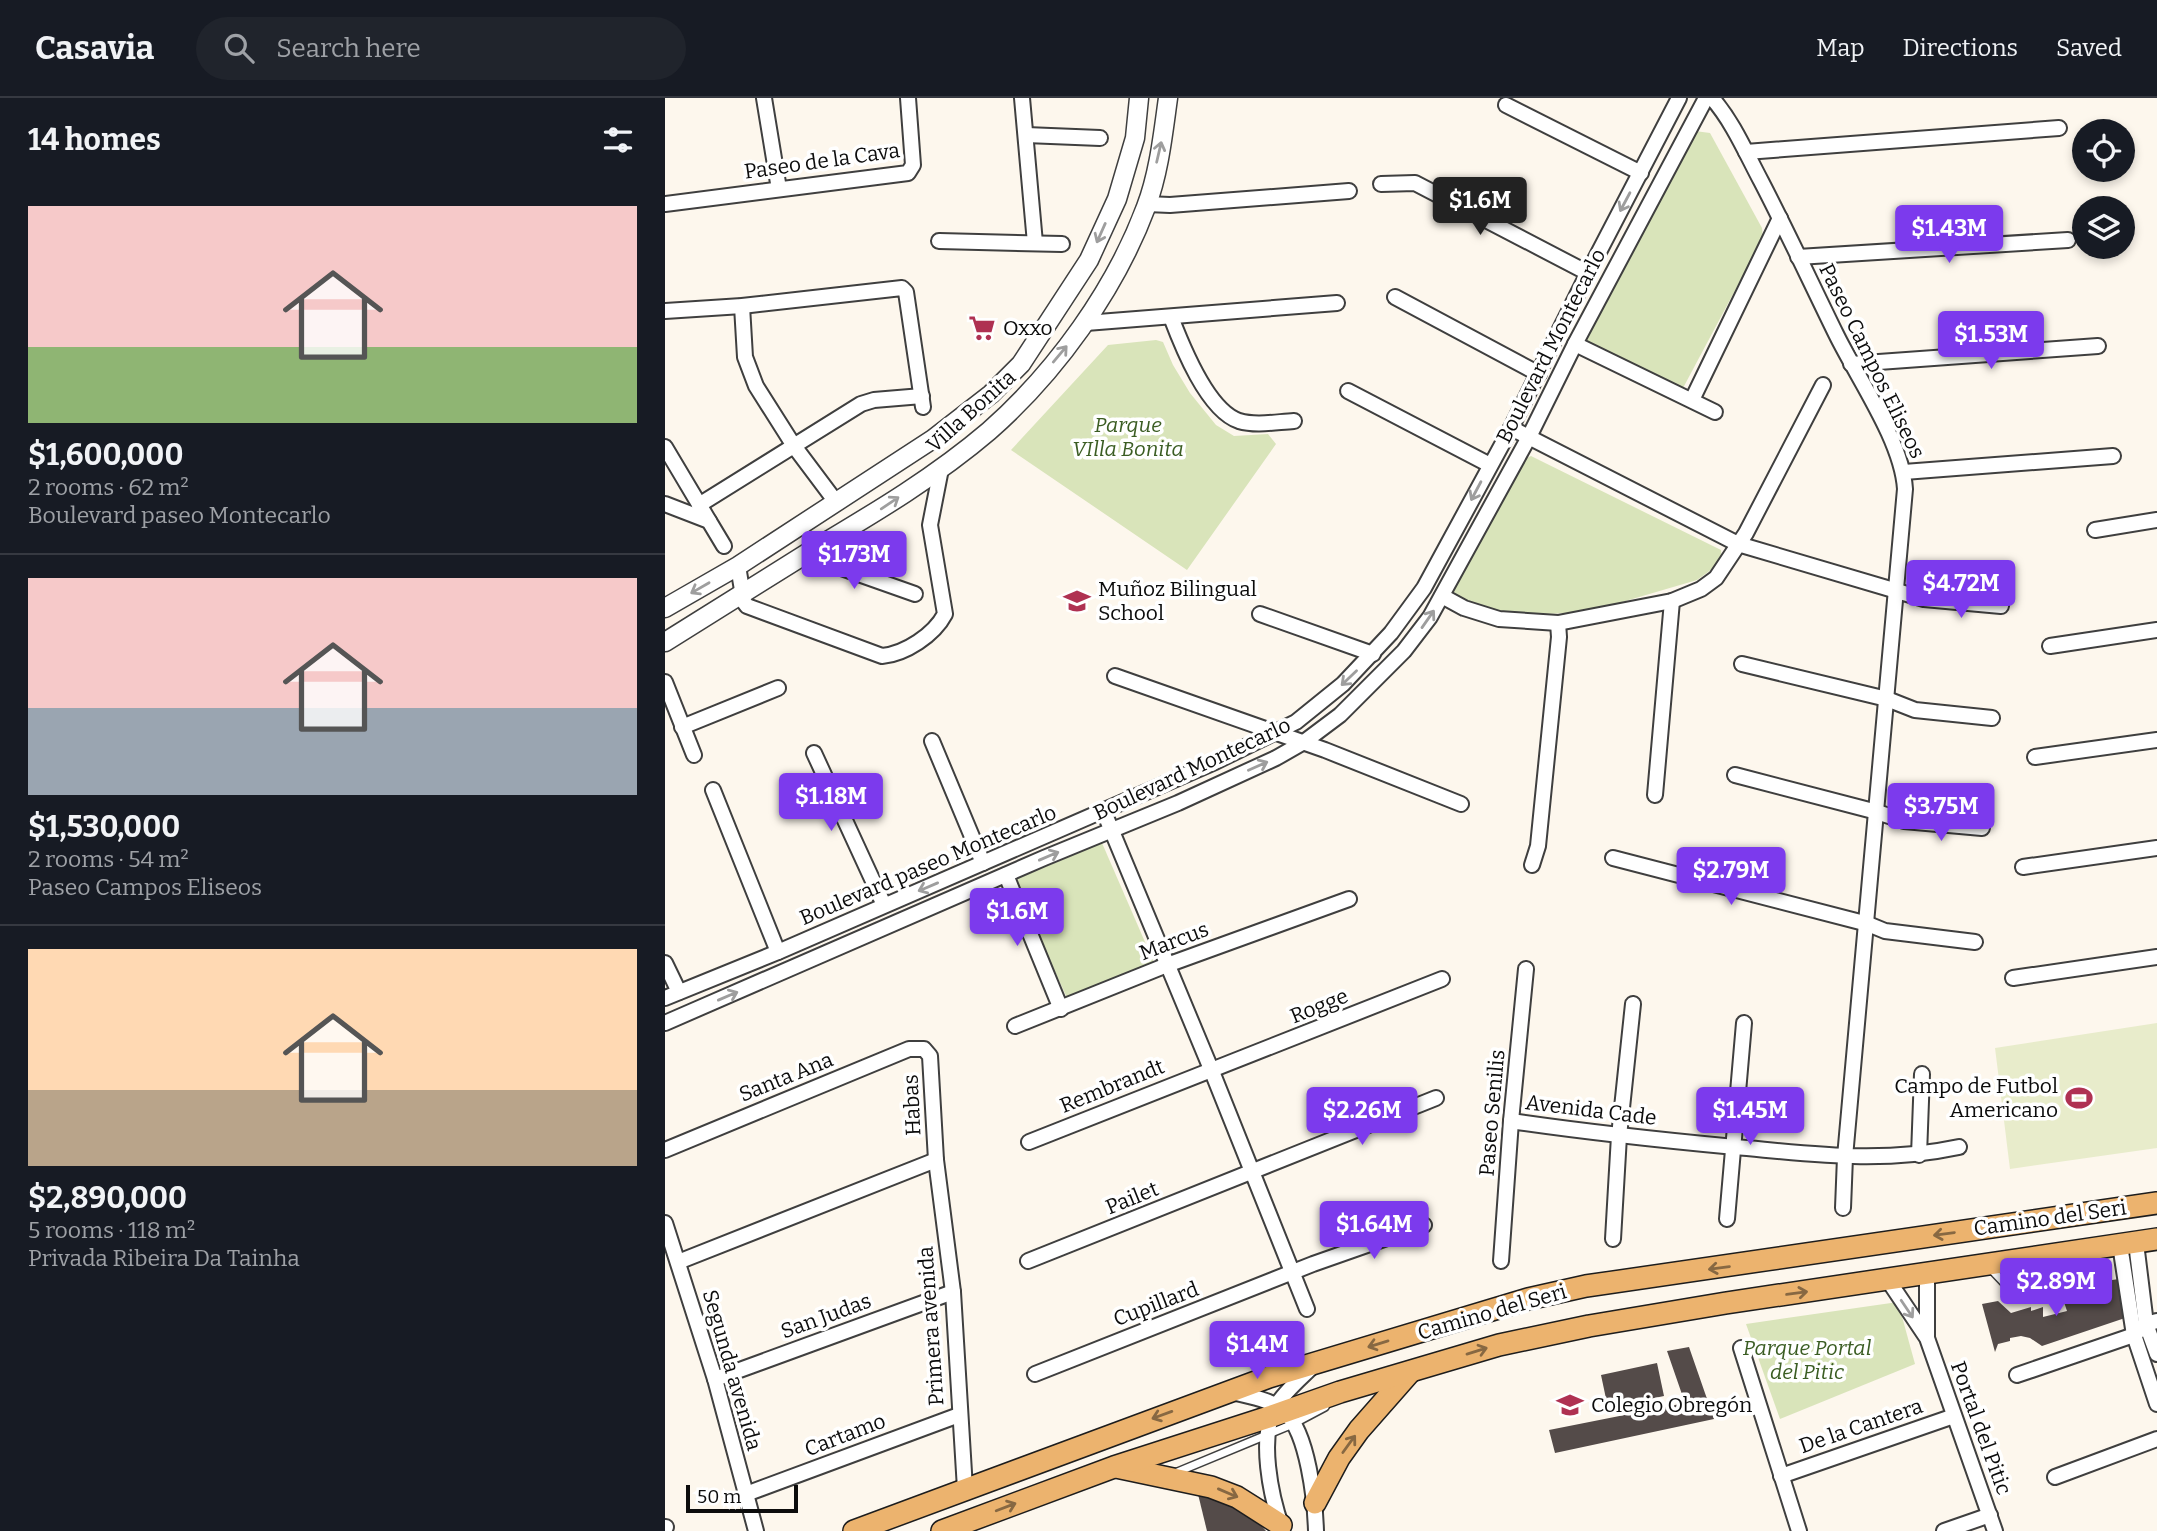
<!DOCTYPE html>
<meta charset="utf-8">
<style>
:root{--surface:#171b24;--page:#20242c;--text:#f1f3f6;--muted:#9ea1a6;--line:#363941;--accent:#7c3aed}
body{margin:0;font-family:Bitter,serif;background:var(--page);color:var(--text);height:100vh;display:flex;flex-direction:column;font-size:26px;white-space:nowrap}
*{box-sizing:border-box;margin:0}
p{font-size:23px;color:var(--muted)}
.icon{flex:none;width:38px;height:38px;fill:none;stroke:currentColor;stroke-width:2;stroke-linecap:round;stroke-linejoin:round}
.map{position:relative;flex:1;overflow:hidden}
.details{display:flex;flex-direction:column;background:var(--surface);width:665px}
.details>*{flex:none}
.tools{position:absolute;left:1407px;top:21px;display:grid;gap:14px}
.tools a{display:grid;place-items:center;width:63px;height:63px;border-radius:50%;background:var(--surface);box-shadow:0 4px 10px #0003;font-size:35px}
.scale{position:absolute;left:21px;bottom:18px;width:112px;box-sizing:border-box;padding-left:7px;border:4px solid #0c0c0c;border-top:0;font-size:19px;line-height:24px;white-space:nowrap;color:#0c0c0c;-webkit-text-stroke:5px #fff;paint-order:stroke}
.price{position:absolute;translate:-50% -60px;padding:0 16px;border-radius:7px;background:var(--accent);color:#fff;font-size:23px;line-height:46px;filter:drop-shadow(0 2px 4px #0008)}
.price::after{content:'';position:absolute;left:50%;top:42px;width:21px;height:16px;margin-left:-10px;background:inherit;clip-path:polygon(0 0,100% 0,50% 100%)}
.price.active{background:#222;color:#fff}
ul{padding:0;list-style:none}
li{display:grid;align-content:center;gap:14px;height:371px;padding:0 28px}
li+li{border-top:2px solid var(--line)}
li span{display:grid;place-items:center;height:217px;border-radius:0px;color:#555}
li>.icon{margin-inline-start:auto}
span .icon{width:126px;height:126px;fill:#fffc;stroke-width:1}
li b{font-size:30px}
h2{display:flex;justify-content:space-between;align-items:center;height:84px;padding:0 28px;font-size:30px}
header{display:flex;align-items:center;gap:42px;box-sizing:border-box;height:98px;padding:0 35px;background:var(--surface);border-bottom:2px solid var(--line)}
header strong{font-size:33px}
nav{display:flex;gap:38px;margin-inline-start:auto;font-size:24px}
.search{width:490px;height:63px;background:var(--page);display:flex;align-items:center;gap:18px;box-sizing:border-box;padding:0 24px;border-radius:38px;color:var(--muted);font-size:26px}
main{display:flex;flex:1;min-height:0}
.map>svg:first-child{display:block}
</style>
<header>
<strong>Casavia</strong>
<div class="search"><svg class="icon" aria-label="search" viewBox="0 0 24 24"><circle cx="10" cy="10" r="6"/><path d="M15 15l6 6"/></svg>Search here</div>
<nav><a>Map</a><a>Directions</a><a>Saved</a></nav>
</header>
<main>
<section class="details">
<h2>14 homes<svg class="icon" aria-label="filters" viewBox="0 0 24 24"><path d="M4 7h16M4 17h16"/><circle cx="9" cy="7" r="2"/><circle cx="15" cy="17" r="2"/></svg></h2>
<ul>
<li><span style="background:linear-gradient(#f6c9c9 65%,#8fb573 0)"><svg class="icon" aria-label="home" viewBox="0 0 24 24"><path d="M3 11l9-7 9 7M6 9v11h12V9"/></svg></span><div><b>$1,600,000</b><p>2 rooms · 62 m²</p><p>Boulevard paseo Montecarlo</p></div></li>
<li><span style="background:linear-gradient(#f6c9c9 60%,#9aa5b1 0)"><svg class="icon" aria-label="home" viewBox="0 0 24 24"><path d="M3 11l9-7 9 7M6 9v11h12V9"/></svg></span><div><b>$1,530,000</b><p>2 rooms · 54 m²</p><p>Paseo Campos Eliseos</p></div></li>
<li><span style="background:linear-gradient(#ffd9b3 65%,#b9a48a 0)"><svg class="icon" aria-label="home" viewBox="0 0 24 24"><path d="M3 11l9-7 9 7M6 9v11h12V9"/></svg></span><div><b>$2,890,000</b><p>5 rooms · 118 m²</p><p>Privada Ribeira Da Tainha</p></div></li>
</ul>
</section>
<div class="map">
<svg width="1492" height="1433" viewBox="0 0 1492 1433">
<rect width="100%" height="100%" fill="#fdf7ed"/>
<g fill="#d9e4ba">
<polygon points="1030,33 1045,35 1097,130 1098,140 1018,290 1011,293 919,248 918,238"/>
<polygon points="491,242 498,244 508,267 525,295 551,327 569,338 603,336 611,346 522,472 346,352 443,247"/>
<polygon points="866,358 1056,452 1057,464 1032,482 923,514 839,518 793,504 787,489 856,363"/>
<polygon points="437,745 490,867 402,900 349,782"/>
<polygon points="1233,1204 1250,1266 1115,1321 1081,1226"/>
</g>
<polygon fill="#e8eccb" points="1492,925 1492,1050 1345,1071 1330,950"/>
<g fill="#544b49">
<polygon points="1454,1181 1460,1220 1377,1248 1365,1240 1356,1238 1345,1240 1345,1243 1333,1246 1330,1254 1317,1206 1333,1203 1346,1215 1366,1209 1366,1213 1378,1209 1378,1219 1402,1213 1399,1204 1412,1203 1412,1199 1433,1195 1440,1183"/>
<polygon points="1024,1249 1049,1321 890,1355 884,1332 1020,1305 1002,1253"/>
<polygon points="992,1265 999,1298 943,1310 936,1277"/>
<polygon points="532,1392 547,1394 594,1425 601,1433 542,1433"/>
</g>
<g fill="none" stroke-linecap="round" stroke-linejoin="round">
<g stroke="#3f3f3f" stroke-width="10">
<g id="service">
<polyline points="1325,1170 1345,1191 1359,1196 1408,1189 1417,1182 1430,1154"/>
<polyline points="510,1375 628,1326 660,1309"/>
</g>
</g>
<g stroke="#3f3f3f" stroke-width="18">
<g id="minor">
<polyline points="99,0 114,91"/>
<polyline points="357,0 370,145"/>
<path d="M1047 0C1068 24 1081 55 1096 83 1122 133 1146 185 1171 236 1193 281 1237 343 1240 391L1180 1059 1178 1110"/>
<polyline points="841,7 976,75"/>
<polyline points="361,37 435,40"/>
<polyline points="1081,54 1394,30"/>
<polyline points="716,86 750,85 923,175"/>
<polyline points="0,106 243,75 248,67 243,0"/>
<polyline points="482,106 505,107 684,93"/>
<polyline points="274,143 397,146"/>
<polyline points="1133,159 1403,142"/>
<polyline points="730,199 874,276"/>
<polyline points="77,208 80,259 91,288 129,348 171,404"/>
<polyline points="0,213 77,208 237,190 241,194 258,309"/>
<path d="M506 219C517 248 542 312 574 323 591 328 611 324 629 323"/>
<polyline points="421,225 672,205"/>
<polyline points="910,246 1050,314"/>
<polyline points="1186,266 1433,248"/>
<polyline points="683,293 825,367"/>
<polyline points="1027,302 1115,120"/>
<polyline points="846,330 1073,446 1259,501 1336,508"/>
<polyline points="0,349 44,423"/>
<polyline points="1239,374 1448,358"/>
<polyline points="0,406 44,423 59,448"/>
<polyline points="34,407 196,306 209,302 257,298"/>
<polyline points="1430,432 1492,422"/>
<polyline points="143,455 165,466 250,496"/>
<path d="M73 468 79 504 82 508 217 558C240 556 269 537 280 516L265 427 276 371"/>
<polyline points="777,498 799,510 834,521 893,525 1007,503 1036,491 1051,480 1081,435 1158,287"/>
<polyline points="595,516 708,556"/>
<polyline points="1385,548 1492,532"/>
<polyline points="1077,566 1222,601 1250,612 1327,620"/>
<polyline points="450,578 660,652 796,706"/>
<polyline points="0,584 29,657"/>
<polyline points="17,629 113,590"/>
<polyline points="267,643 318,765"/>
<polyline points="149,655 219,807"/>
<polyline points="1370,659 1492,642"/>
<polyline points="1070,677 1212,714 1239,723 1317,730"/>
<polyline points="48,692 113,854"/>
<polyline points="990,697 1007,503"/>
<polyline points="439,714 546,971 642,1211"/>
<polyline points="948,760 1203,826 1220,833 1310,844"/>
<polyline points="867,767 873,748 894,539 893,525"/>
<polyline points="1358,769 1492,750"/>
<polyline points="341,777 396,911"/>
<polyline points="0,865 14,894"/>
<polyline points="1348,880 1492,859"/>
<polyline points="0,900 113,854 550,664 631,624 678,586 726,535 759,490 846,330 923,175 1014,0"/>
<polyline points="0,925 379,760 513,705 611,660 639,644 675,617 739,553 765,519 864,339 910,246 1041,0"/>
<polyline points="350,928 502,867 684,801"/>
<path d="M846 1023C921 1034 995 1042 1070 1049 1148 1056 1215 1066 1294 1049"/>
<polyline points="364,1044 777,881"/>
<polyline points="0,1052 244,951 259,951 265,958 271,1062 288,1194 300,1391"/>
<polyline points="1254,1057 1257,976"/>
<polyline points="1062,1121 1079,925"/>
<polyline points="0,1125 50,1281 91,1433"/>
<polyline points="948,1141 954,1038 968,906"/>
<polyline points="1471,1145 1481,1226 1492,1256"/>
<polyline points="1455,1147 1469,1237 1492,1306"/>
<polyline points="363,1163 771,1000"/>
<polyline points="836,1163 846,1023 861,871"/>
<polyline points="13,1164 271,1062"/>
<polyline points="1262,1176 1262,1239"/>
<polyline points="1223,1182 1262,1240 1330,1433"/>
<polyline points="1076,1250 1134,1433"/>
<polyline points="370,1276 648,1166 759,1127"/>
<polyline points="1352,1277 1469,1237 1481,1226 1492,1223"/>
<polyline points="50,1281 288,1194"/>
<path d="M564 1293C581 1298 607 1301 620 1314 643 1336 650 1402 651 1433"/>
<polyline points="1116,1378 1289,1318"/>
<polyline points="1390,1379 1492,1341"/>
<polyline points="81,1396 294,1317"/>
<polyline points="0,1430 1,1429"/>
<path d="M617 1430C606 1399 593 1339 611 1308 620 1293 636 1280 648 1268"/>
<polyline points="1279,1433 1325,1417"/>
</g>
</g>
<g stroke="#3f3f3f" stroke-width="21">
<g id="tertiary">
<polyline points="0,510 73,468 268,341 326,296 356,266 424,162 452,101 470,40 474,0"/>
<path d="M0 544C48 514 96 484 144 454 206 417 269 380 324 333 391 274 450 192 481 109 494 75 498 36 503 0"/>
</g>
</g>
<g stroke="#1d1d1d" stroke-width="24">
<g id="primary">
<polyline points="451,1369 546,1389 572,1399 616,1427"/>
<polyline points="650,1405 674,1360 694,1332 745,1274"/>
<polyline points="189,1433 604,1279 863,1201 921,1188 1492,1105"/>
<polyline points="277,1433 449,1369 607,1318 675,1294 834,1247 924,1228 1061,1205 1492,1141"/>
</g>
</g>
<use href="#service" stroke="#fff" stroke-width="7"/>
<use href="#minor" stroke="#fff" stroke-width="14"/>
<use href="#tertiary" stroke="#fff" stroke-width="18"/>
<use href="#primary" stroke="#ecb36e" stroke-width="21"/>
</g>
<defs><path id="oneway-shaft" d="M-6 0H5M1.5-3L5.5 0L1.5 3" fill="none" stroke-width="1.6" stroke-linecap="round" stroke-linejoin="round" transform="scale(1.75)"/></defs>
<g stroke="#9e9e9e">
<use href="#oneway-shaft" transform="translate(494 54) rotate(-77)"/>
<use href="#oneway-shaft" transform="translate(960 104) rotate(118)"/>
<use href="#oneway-shaft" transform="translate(436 135) rotate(114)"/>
<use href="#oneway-shaft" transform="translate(395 256) rotate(-50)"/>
<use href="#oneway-shaft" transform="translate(811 393) rotate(118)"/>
<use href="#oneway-shaft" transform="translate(225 405) rotate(-34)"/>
<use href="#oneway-shaft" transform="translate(35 490) rotate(150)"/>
<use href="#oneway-shaft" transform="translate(763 521) rotate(-55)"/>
<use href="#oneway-shaft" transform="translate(684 580) rotate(136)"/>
<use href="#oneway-shaft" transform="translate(593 668) rotate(-24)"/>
<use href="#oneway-shaft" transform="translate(384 758) rotate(-23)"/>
<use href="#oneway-shaft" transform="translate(263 789) rotate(157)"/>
<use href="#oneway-shaft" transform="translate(63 898) rotate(-23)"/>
<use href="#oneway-shaft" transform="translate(1242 1211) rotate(56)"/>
</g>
<g stroke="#876842">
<use href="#oneway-shaft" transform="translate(1279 1136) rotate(172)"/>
<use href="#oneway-shaft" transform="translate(1054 1170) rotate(172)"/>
<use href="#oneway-shaft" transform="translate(1132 1195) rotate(-8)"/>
<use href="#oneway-shaft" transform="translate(713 1246) rotate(163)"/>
<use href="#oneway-shaft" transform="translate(812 1253) rotate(-17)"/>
<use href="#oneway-shaft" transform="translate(497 1317) rotate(160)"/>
<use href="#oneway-shaft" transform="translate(684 1346) rotate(-54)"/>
<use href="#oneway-shaft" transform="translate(563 1395) rotate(23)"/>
<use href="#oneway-shaft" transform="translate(341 1409) rotate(-21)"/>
</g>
<defs>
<g id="supermarket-bare" transform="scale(2.1)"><path d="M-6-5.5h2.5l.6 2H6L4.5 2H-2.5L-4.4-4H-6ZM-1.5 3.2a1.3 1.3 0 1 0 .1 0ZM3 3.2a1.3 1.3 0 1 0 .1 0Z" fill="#af3152" stroke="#fff" stroke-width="2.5" paint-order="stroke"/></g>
<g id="school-bare" transform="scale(2.1)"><path d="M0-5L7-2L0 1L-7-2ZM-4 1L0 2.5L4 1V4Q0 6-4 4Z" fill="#af3152" stroke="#fff" stroke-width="2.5" paint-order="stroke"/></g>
<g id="stadium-bare" transform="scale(2.1)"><path d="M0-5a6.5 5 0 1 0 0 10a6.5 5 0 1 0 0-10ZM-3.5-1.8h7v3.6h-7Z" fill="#af3152" stroke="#fff" stroke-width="2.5" paint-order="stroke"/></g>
</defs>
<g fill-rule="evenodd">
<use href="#supermarket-bare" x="317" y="230"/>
<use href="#school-bare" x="412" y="503"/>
<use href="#stadium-bare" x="1414" y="1000"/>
<use href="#school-bare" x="905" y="1307"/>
</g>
<g text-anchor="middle" stroke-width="7" stroke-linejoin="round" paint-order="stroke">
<g font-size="21" fill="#0c0c0c" stroke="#fff">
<text transform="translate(157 63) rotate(-8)" y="7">Paseo de la Cava</text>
<text transform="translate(886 248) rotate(-63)" y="7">Boulevard Montecarlo</text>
<text transform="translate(1207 263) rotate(64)" y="7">Paseo Campos Eliseos</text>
<text transform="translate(306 313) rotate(-42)" y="7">Villa Bonita</text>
<text transform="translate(527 671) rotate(-25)" y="7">Boulevard Montecarlo</text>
<text transform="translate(263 767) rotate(-23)" y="7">Boulevard paseo Montecarlo</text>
<text transform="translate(509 843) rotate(-21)" y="7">Marcus</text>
<text transform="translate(654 908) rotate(-22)" y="7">Rogge</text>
<text transform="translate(121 979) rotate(-22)" y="7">Santa Ana</text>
<text transform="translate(447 988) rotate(-22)" y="7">Rembrandt</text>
<text transform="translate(247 1007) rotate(-93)" y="7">Habas</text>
<text transform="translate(926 1012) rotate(7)" y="7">Avenida Cade</text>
<text transform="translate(827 1015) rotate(-85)" y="7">Paseo Senilis</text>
<text transform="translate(467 1100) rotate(-22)" y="7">Pailet</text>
<text transform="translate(1385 1120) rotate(-8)" y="7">Camino del Seri</text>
<text transform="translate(491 1206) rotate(-21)" y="7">Cupillard</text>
<text transform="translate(827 1214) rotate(-16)" y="7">Camino del Seri</text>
<text transform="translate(161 1218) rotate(-20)" y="7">San Judas</text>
<text transform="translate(266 1228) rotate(-94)" y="7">Primera avenida</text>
<text transform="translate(67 1272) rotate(74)" y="7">Segunda avenida</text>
<text transform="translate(1196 1328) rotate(-19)" y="7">De la Cantera</text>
<text transform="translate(1316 1330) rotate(70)" y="7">Portal del Pitic</text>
<text transform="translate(180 1337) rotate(-21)" y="7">Cartamo</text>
</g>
<g font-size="21" fill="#0c0c0c" stroke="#fff" text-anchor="start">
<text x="338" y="237">Oxxo</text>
<text x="433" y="498">Muñoz Bilingual<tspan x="433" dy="24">School</tspan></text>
<text x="1393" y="995" text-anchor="end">Campo de Futbol<tspan x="1393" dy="24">Americano</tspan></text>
<text x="926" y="1314">Colegio Obregón</text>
</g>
<g font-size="21" font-style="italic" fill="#3b5d23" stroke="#fff">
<text x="463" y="334">Parque<tspan x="463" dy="24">VIlla Bonita</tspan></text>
<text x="1142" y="1257">Parque Portal<tspan x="1142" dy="24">del Pitic</tspan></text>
</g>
</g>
</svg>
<div class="tools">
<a><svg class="icon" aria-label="locate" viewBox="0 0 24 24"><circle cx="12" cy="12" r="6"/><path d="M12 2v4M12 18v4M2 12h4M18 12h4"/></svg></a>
<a><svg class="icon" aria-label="layers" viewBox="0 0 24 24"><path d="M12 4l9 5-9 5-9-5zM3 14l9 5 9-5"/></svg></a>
</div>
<div class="scale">50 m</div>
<b class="price active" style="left:815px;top:139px">$1.6M</b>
<b class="price" style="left:1284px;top:167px">$1.43M</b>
<b class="price" style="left:1326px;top:273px">$1.53M</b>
<b class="price" style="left:189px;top:493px">$1.73M</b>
<b class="price" style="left:1296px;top:522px">$4.72M</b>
<b class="price" style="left:166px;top:735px">$1.18M</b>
<b class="price" style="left:1276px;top:745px">$3.75M</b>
<b class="price" style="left:1066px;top:809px">$2.79M</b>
<b class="price" style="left:352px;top:850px">$1.6M</b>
<b class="price" style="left:697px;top:1049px">$2.26M</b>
<b class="price" style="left:1085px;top:1049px">$1.45M</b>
<b class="price" style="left:709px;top:1163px">$1.64M</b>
<b class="price" style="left:1391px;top:1220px">$2.89M</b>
<b class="price" style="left:592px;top:1283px">$1.4M</b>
</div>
</main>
